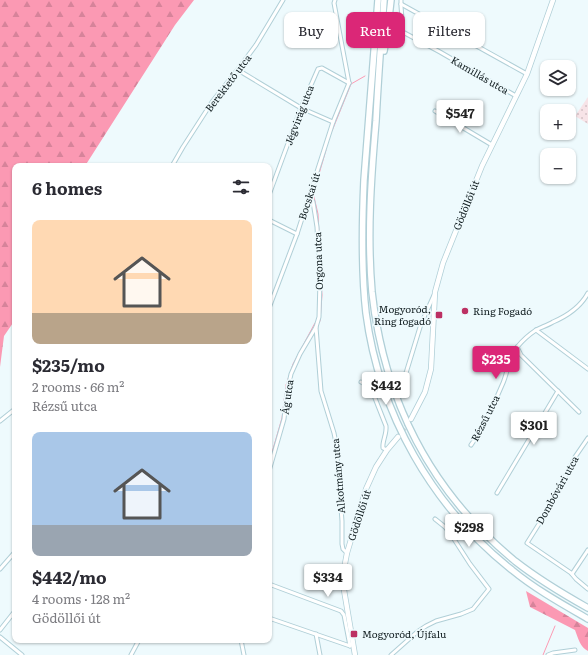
<!DOCTYPE html>
<meta charset="utf-8">
<style>
:root{--surface:#fff;--page:#f7f7f7;--text:#2b2b33;--muted:#7c7c81;--accent:#db2777}
body{margin:0;font-family:Literata,serif;background:var(--page);color:var(--text);height:100vh;display:flex;flex-direction:column;font-size:15px;white-space:nowrap}
*{box-sizing:border-box;margin:0}
p{font-size:13px;color:var(--muted)}
.icon{flex:none;width:22px;height:22px;fill:none;stroke:currentColor;stroke-width:2;stroke-linecap:round;stroke-linejoin:round}
.map{position:relative;flex:1;overflow:hidden}
.drawer{position:absolute;left:12px;top:163px;width:260px;height:480px;display:flex;flex-direction:column;background:var(--surface);border-radius:8px;box-shadow:0 1px 3px #0004}
.drawer>*{flex:none}
.guide{position:absolute;left:284px;top:12px;width:244px;height:36px;display:flex;gap:8px}
.tools{position:absolute;left:540px;top:60px;display:grid;gap:8px}
.tools a{display:grid;place-items:center;width:36px;height:36px;border-radius:8px;background:var(--surface);box-shadow:0 1px 3px #0004;font-size:20px}
.price{position:absolute;translate:-50% -34px;padding:0 9px;border-radius:4px;background:#fff;color:#222;font-size:13px;line-height:26px;filter:drop-shadow(0 1px 2px #0008)}
.price::after{content:'';position:absolute;left:50%;top:24px;width:12px;height:9px;margin-left:-6px;background:inherit;clip-path:polygon(0 0,100% 0,50% 100%)}
.price.on{background:var(--accent);color:#fff}
ul{padding:0;list-style:none}
li{display:grid;align-content:center;gap:8px;height:212px;padding:0 20px}
li span{display:grid;place-items:center;height:124px;border-radius:8px;color:#555}
li>.icon{margin-inline-start:auto}
span .icon{width:72px;height:72px;fill:#fffc;stroke-width:1}
li b{font-size:17px}
h2{display:flex;justify-content:space-between;align-items:center;height:48px;padding:0 20px;font-size:17px}
.tag{padding:0 14px;border-radius:8px;background:var(--surface);box-shadow:0 1px 3px #0004;font-size:14px;line-height:36px}
.tag.on{background:var(--accent);color:#fff}
.map>svg:first-child{display:block}
</style>
<div class="map">
<svg width="588" height="655" viewBox="0 0 588 655">
<defs>
<pattern id="forest-firs" width="22" height="20" patternUnits="userSpaceOnUse"><rect width="22" height="20" fill="#fb99b3"/><path d="M5 1l3.5 6h-7zM16 11l3.5 6h-7z" fill="#d6839a"/></pattern>
<pattern id="garden-dots" width="8" height="8" patternUnits="userSpaceOnUse"><rect width="8" height="8" fill="#f7e3e7"/><path d="M2 2h.1M6 6h.1" fill="none" stroke="#d3c2c6" stroke-width="1.8" stroke-linecap="round"/></pattern>
</defs>
<rect width="100%" height="100%" fill="#eefafd"/>
<g fill="url(#forest-firs)">
<polygon points="0,0 194,0 175,25 85,166 15,166 15,320 4,336 0,367"/>
<path d="M526 591 588 628V651C580 647 578 638 575 630L530 607Z"/>
</g>
<polygon fill="url(#garden-dots)" points="588,97 588,124 575,116"/>
<g fill="none" stroke-linecap="round" stroke-linejoin="round">
<g stroke="#fd9bb4" stroke-width="1">
<polyline points="332,131 351,84 365,76"/>
<polyline points="321,274 318,214 314,197 314,191 326,150"/>
<polyline points="320,321 322,295 321,283"/>
<polyline points="269,463 282,418 286,385 293,364 315,323"/>
<polyline points="543,655 555,626"/>
</g>
<polyline stroke="#cdd9dc" stroke-width="4.5" stroke-dasharray="4.5 2" stroke-linecap="butt" points="398,437 409,422"/>
<g stroke="#b0cfd7" stroke-width="5">
<g id="minor">
<polyline points="335,0 334,3 349,83"/>
<polyline points="401,0 401,6 402,19 401,31 440,52 516,96"/>
<polyline points="401,4 527,74"/>
<polyline points="238,70 301,108 333,122"/>
<polyline points="435,111 492,145"/>
<polyline points="172,166 183,147 212,102 242,64 256,45 283,0"/>
<polyline points="269,195 301,108 318,69 322,68 349,83"/>
<polyline points="269,220 297,234"/>
<polyline points="269,308 297,234 333,122 349,83"/>
<polyline points="316,327 321,391 334,433 336,443 342,521 342,544 343,549 347,553"/>
<polyline points="536,330 588,369"/>
<polyline points="517,347 521,355 579,412"/>
<polyline points="402,376 406,373 421,324 434,295"/>
<path d="M361 382 367 385 371 388 386 426C387 434 382 441 383 448L387 450"/>
<polyline points="0,421 15,409"/>
<polyline points="588,438 575,457 549,508 527,543 571,573 576,579 588,589"/>
<path d="M471 445C484 427 494 404 503 383 508 371 509 356 518 346 523 340 530 334 536 330 542 327 548 325 553 322 567 316 581 306 588 293"/>
<polyline points="269,471 284,419 287,393 291,374 300,354 316,327 319,317 320,280 317,227 315,214 313,202 309,195"/>
<polyline points="497,493 558,391"/>
<polyline points="0,569 15,552"/>
<polyline points="572,574 588,550"/>
<polyline points="269,584 341,611 344,615 350,646"/>
<polyline points="269,618 350,646"/>
<polyline points="0,630 15,611"/>
<polyline points="316,634 320,655"/>
<polyline points="0,637 22,655"/>
<polyline points="241,640 244,655"/>
<polyline points="131,655 139,640"/>
<polyline points="391,655 417,632 426,626 436,621 461,614 473,609 489,589 470,564 452,536 445,527 435,519"/>
<polyline points="548,655 553,653 575,650"/>
</g>
</g>
<g stroke="#b0cfd7" stroke-width="6">
<g id="secondary">
<polyline points="411,419 425,392 431,369 435,292 443,263 482,166 527,74 553,0"/>
<polyline points="355,655 344,590 343,574 347,553 366,489 376,467 387,450 398,437"/>
</g>
</g>
<g stroke="#b0cfd7" stroke-width="8">
<g id="motorway">
<path d="M378 0 364 180C362 224 361 269 366 313 379 413 432 507 512 570 535 589 562 604 588 619"/>
<path d="M384 0C381 40 378 81 376 121 371 178 367 235 372 292 384 400 431 492 515 561 538 579 563 594 588 608"/>
<polyline points="384,51 388,26 391,0"/>
</g>
</g>
<use href="#minor" stroke="#fff" stroke-width="3"/>
<use href="#secondary" stroke="#fff" stroke-width="4.5"/>
<use href="#motorway" stroke="#fff" stroke-width="5.5"/>
</g>
<g fill="#bc3063" stroke="#eefafd" stroke-width="1.5">
<circle cx="465" cy="311" r="4"/>
<rect x="435" y="311" width="8" height="8" rx="2"/>
<rect x="350" y="630" width="8" height="8" rx="2"/>
</g>
<g text-anchor="middle" stroke-width="3.5" stroke-linejoin="round" paint-order="stroke">
<g font-size="10" fill="#121e21" stroke="#eefafd">
<text transform="translate(480 75) rotate(30)" y="4">Kamillás utca</text>
<text transform="translate(228 83) rotate(-53)" y="4">Berektető utca</text>
<text transform="translate(299 115) rotate(-69)" y="4">Jégvirág utca</text>
<text transform="translate(309 196) rotate(-72)" y="4">Bocskai út</text>
<text transform="translate(466 205) rotate(-68)" y="4">Gödöllői út</text>
<text transform="translate(318 261) rotate(-92)" y="4">Orgona utca</text>
<text transform="translate(287 397) rotate(-82)" y="4">Ág utca</text>
<text transform="translate(485 418) rotate(-63)" y="4">Rézsű utca</text>
<text transform="translate(338 476) rotate(-95)" y="4">Alkotmány utca</text>
<text transform="translate(557 490) rotate(-61)" y="4">Dombóvári utca</text>
<text transform="translate(359 515) rotate(-72)" y="4">Gödöllői út</text>
</g>
<g font-size="10" fill="#121e21" stroke="#eefafd" text-anchor="start">
<text x="431" y="313" text-anchor="end">Mogyoród,<tspan x="431" dy="12">Ring fogadó</tspan></text>
<text x="473" y="315">Ring Fogadó</text>
<text x="362" y="638">Mogyoród, Újfalu</text>
</g>
</g>
</svg>
<div class="tools">
<a><svg class="icon" aria-label="layers" viewBox="0 0 24 24"><path d="M12 4l9 5-9 5-9-5zM3 14l9 5 9-5"/></svg></a>
<a>+</a>
<a>−</a>
</div>
<b class="price" style="left:460px;top:134px">$547</b>
<b class="price on" style="left:496px;top:380px">$235</b>
<b class="price" style="left:386px;top:406px">$442</b>
<b class="price" style="left:534px;top:446px">$301</b>
<b class="price" style="left:469px;top:548px">$298</b>
<b class="price" style="left:328px;top:598px">$334</b>
<div class="guide">
<a class="tag">Buy</a>
<a class="tag on">Rent</a>
<a class="tag">Filters</a>
</div>
<section class="drawer">
<h2>6 homes<svg class="icon" aria-label="filters" viewBox="0 0 24 24"><path d="M4 7h16M4 17h16"/><circle cx="9" cy="7" r="2"/><circle cx="15" cy="17" r="2"/></svg></h2>
<ul>
<li><span style="background:linear-gradient(#ffd9b3 75%,#b9a48a 0)"><svg class="icon" aria-label="home" viewBox="0 0 24 24"><path d="M3 11l9-7 9 7M6 9v11h12V9"/></svg></span><div><b>$235/mo</b><p>2 rooms · 66 m²</p><p>Rézsű utca</p></div></li>
<li><span style="background:linear-gradient(#a9c7e8 75%,#9aa5b1 0)"><svg class="icon" aria-label="home" viewBox="0 0 24 24"><path d="M3 11l9-7 9 7M6 9v11h12V9"/></svg></span><div><b>$442/mo</b><p>4 rooms · 128 m²</p><p>Gödöllői út</p></div></li>
</ul>
</section>
</div>
